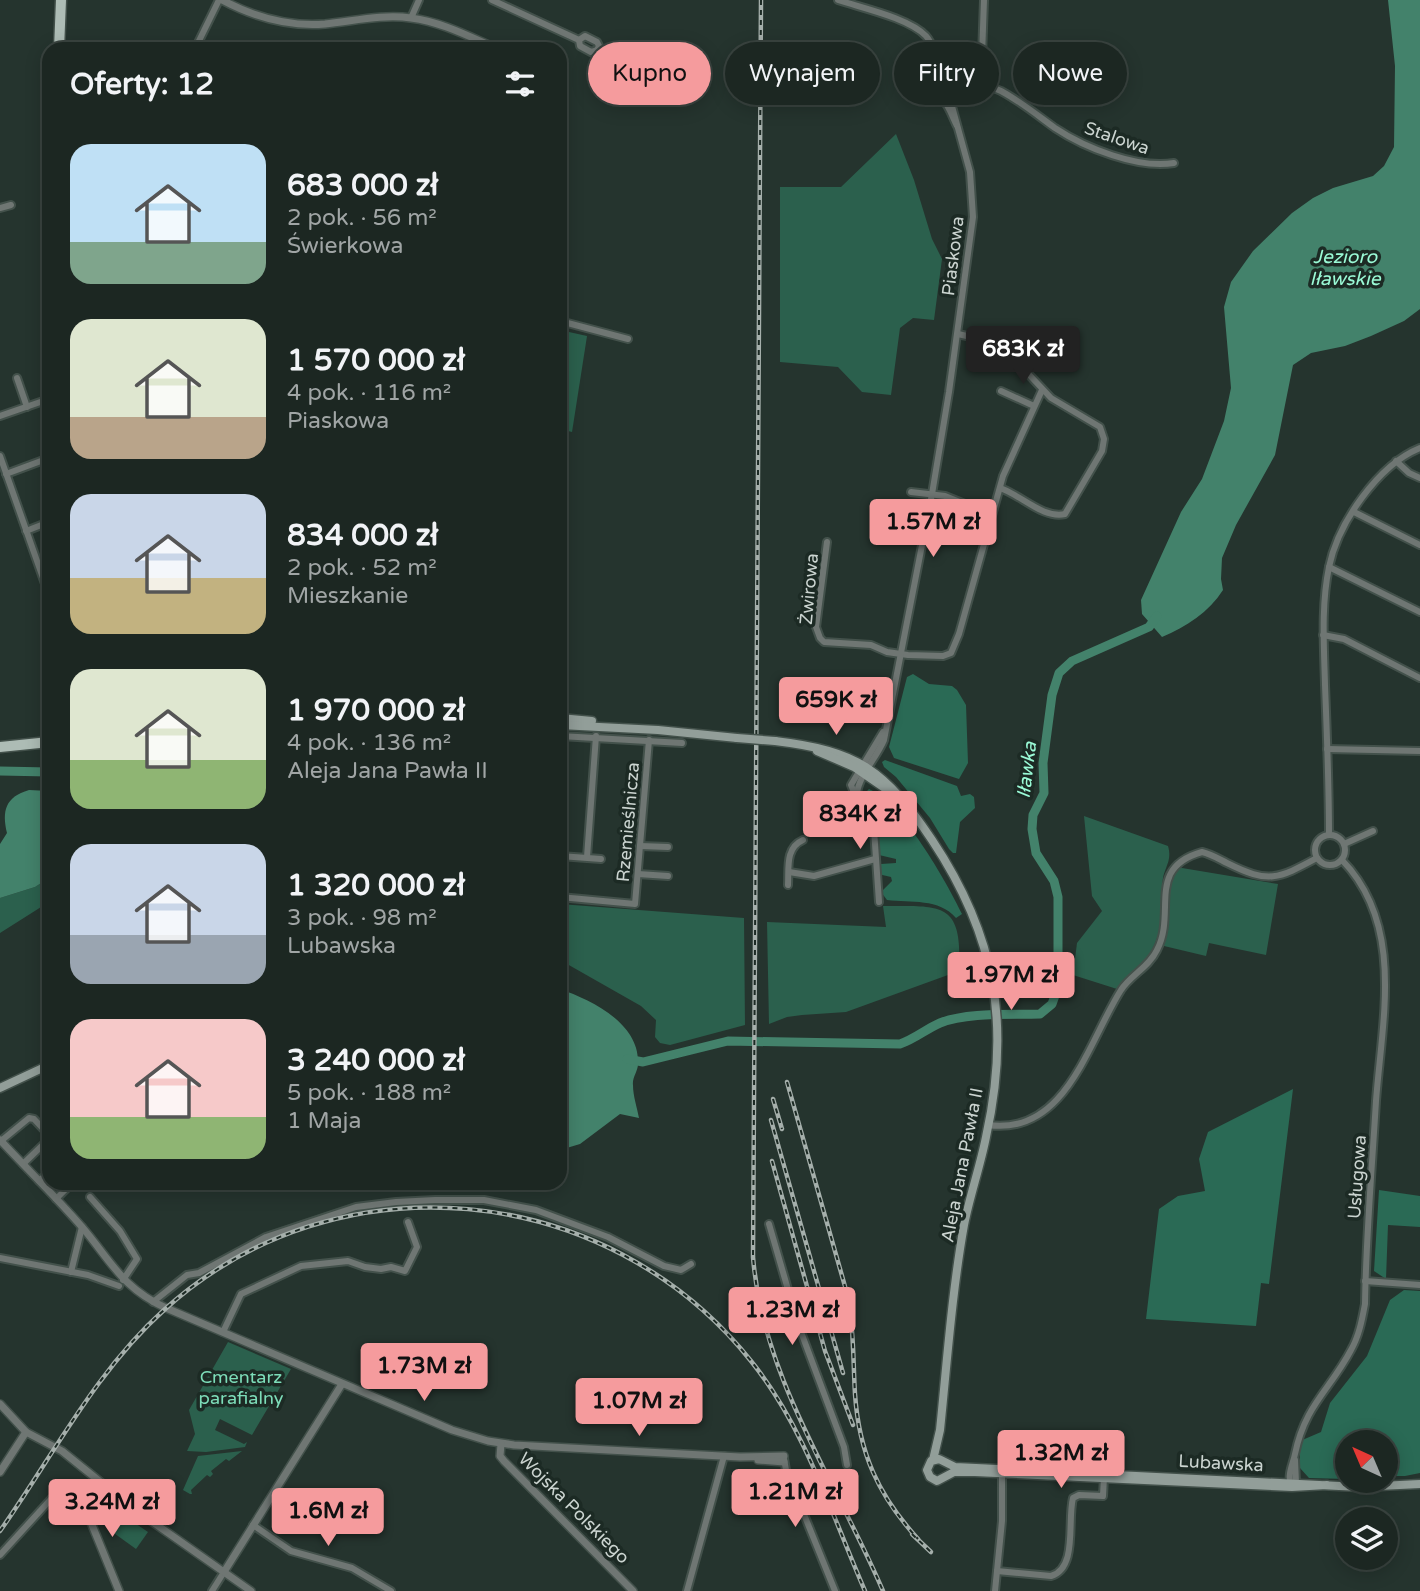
<!DOCTYPE html>
<html lang="pl">
<meta charset="utf-8">
<style>
:root{--surface:#1c2722;--page:#29332f;--text:#f1f3f6;--muted:#a0a5a5;--line:#3a4440;--accent:#f59b9d}
body{margin:0;font-family:"Varela Round",sans-serif;background:var(--page);color:var(--text);height:100vh;display:flex;flex-direction:column;font-size:26px;white-space:nowrap}
*{box-sizing:border-box;margin:0}
p{font-size:23px;color:var(--muted)}
.icon{flex:none;width:38px;height:38px;fill:none;stroke:currentColor;stroke-width:2;stroke-linecap:round;stroke-linejoin:round}
.map{position:relative;flex:1;overflow:hidden}
.panel{position:absolute;left:42px;top:42px;width:525px;height:1148px;display:flex;flex-direction:column;background:var(--surface);border-radius:21px;box-shadow:0 4px 18px #0003,0 0 0 2px var(--line)}
.panel>*{flex:none}
.top-card{position:absolute;left:588px;top:42px;width:665px;height:63px;display:flex;gap:14px}
.needle{width:46px;rotate:316deg}
.fabs{position:absolute;left:1335px;top:1430px;display:grid;gap:14px}
.fabs a{display:grid;place-items:center;width:63px;height:63px;border-radius:50%;background:var(--surface);box-shadow:0 4px 18px #0003,0 0 0 2px var(--line);font-size:35px}
.price{position:absolute;translate:-50% -60px;padding:0 16px;border-radius:7px;background:var(--accent);color:#111;font-size:23px;line-height:46px;filter:drop-shadow(0 2px 4px #0008)}
.price::after{content:'';position:absolute;left:50%;top:42px;width:21px;height:16px;margin-left:-10px;background:inherit;clip-path:polygon(0 0,100% 0,50% 100%)}
.price.selected{background:#222;color:#fff}
ul{padding:0;list-style:none}
li{display:flex;align-items:center;gap:21px;height:175px;padding:0 28px}
li span{display:grid;place-items:center;flex:none;width:196px;height:140px;border-radius:21px;color:#555}
li>.icon{margin-inline-start:auto}
span .icon{width:84px;height:84px;fill:#fffc;stroke-width:1}
li b{font-size:30px}
h2{display:flex;justify-content:space-between;align-items:center;height:84px;padding:0 28px;font-size:30px}
.tag{padding:0 24px;border-radius:32px;background:var(--surface);box-shadow:0 4px 18px #0003,0 0 0 2px var(--line);font-size:24px;line-height:63px}
.tag.selected{background:var(--accent);color:#111}
.map>svg:first-child{display:block}
</style>
<div class="map">
<svg width="1420" height="1591" viewBox="0 0 1420 1591">
<rect width="100%" height="100%" fill="#25342e"/>
<g fill="#2b604d">
<polygon points="896,134 914,180 932,239 942,259 934,320 913,318 900,328 891,395 862,392 838,367 780,362 780,187 841,187"/>
<polygon points="560,330 587,336 572,432 560,429"/>
<path d="M1084 816 1168 846C1172 860 1166 865 1163 878 1161 890 1163 904 1162 916 1157 954 1142 964 1117 989L1073 975 1077 943 1102 911 1092 896Z"/>
<polygon points="1176,867 1278,884 1266,955 1209,943 1206,956 1164,946 1169,879"/>
<polygon points="49,878 49,902 0,933 0,898 35,887"/>
<polygon points="560,904 744,918 745,1025 670,1045 660,1043 655,1037 656,1020 641,1006 560,960"/>
<path d="M883 906C942 906 963 901 959 971L846 1012 802 1015 787 1017 769 1024 767 922 886 927Z"/>
<polygon points="228,1342 291,1369 252,1435 220,1419 215,1430 244,1444 247,1442 245,1447 206,1452 187,1451 195,1434 189,1410"/>
<polygon points="242,1451 229,1461 226,1459 211,1471 213,1474 210,1477 207,1475 191,1490 192,1494 190,1494 183,1490 198,1456"/>
<polygon points="123,1515 148,1532 136,1549 111,1531"/>
</g>
<g fill="#2a6a55">
<polygon points="913,674 929,684 952,686 957,690 966,705 968,763 959,779 894,758 889,747 907,677"/>
<polygon points="885,760 957,786 961,796 970,794 974,797 975,808 960,822 956,853 953,853 949,849 930,818 896,777 884,767 882,762"/>
<path d="M869 789C901 802 947 882 962 914L956 918C939 898 911 903 887 900L881 892 892 881 891 877 878 874 881 864 896 863V859L879 855 877 813 864 794Z"/>
<polygon points="1293,1089 1269,1284 1261,1283 1256,1326 1146,1319 1159,1209 1178,1196 1205,1191 1199,1159 1208,1132"/>
<polygon points="1379,1190 1420,1196 1420,1227 1388,1225 1386,1279 1374,1271"/>
<polygon points="1404,1290 1420,1291 1420,1473 1405,1476 1386,1476 1386,1442 1348,1442 1347,1479 1309,1478 1300,1468 1300,1441 1321,1432 1330,1403 1367,1356 1390,1300"/>
</g>
<g fill="#43826b">
<path d="M1388 0H1420V309L1404 321 1371 336 1345 346 1311 353 1293 365 1275 455 1236 525 1222 558 1221 579 1223 590C1209 612 1186 627 1162 637L1142 614 1141 600 1181 512 1202 479 1224 421 1231 388 1224 307 1231 282 1253 251 1292 213 1313 198 1333 188 1373 176 1384 166 1394 147 1395 66Z"/>
<path d="M29 790 49 791V878L35 887 0 898V844L7 833C2 811 5 797 29 790Z"/>
<path d="M560 989C591 1000 640 1023 638 1064 638 1071 632 1078 633 1085 633 1096 637 1107 639 1118L620 1114 580 1144 560 1150Z"/>
</g>
<g fill="none" stroke-linecap="round" stroke-linejoin="round">
<g stroke="#43826b" stroke-width="9">
<polyline points="0,771 49,772"/>
<path d="M627 1059 643 1062 728 1041 900 1044C915 1039 926 1029 940 1023 967 1012 1011 1015 1040 1014L1052 1004 1058 987V897L1054 881 1036 853 1032 829 1033 815 1044 793 1043 763 1052 695 1059 673 1072 661 1149 627 1157 616"/>
</g>
<g stroke="#43514b" stroke-width="10">
<g id="minor">
<polyline points="492,0 579,40"/>
<path d="M838 0C862 8 909 18 926 36 934 45 935 57 942 65"/>
<polyline points="411,18 419,0"/>
<polygon points="585,36 597,42 599,46 597,50 591,52 580,46 579,40"/>
<polyline points="195,49 219,0"/>
<polyline points="905,66 929,71"/>
<path d="M954 75C968 84 986 84 1001 91 1020 101 1037 115 1055 128 1085 148 1138 169 1174 163"/>
<polyline points="981,84 984,0"/>
<polyline points="0,208 11,205"/>
<polyline points="560,321 628,339"/>
<path d="M958 334 980 339 1000 349 1020 365 1051 398 1100 427 1104 439 1102 451 1065 514C1043 519 1021 495 1000 488"/>
<polyline points="17,378 27,407"/>
<polyline points="1001,391 1034,406"/>
<polyline points="0,416 49,399"/>
<polyline points="0,456 49,595"/>
<polyline points="1396,461 1409,473 1420,478"/>
<polyline points="6,474 49,458"/>
<polyline points="911,492 945,496 992,515"/>
<polyline points="1354,512 1420,545"/>
<polyline points="26,531 49,522"/>
<polyline points="827,542 816,627 820,638 824,642 871,645 887,652 908,655 943,656 951,653 959,634 1003,476 1042,390"/>
<polyline points="1329,567 1420,612"/>
<polyline points="1323,635 1344,639 1420,678"/>
<polyline points="560,736 682,743"/>
<polyline points="1327,749 1420,751"/>
<path d="M857 794C858 777 877 757 884 740L932 494 949 392 973 217 970 172 950 99C950 86 962 78 947 67L935 66 927 74C921 95 935 90 943 100 949 106 953 118 957 126"/>
<circle cx="1330" cy="850" r="15"/>
<path d="M1329 835C1329 785 1327 735 1325 685 1324 646 1321 606 1329 567 1338 523 1378 465 1420 448"/>
<polyline points="1344,844 1373,831"/>
<polyline points="640,846 668,847"/>
<polyline points="560,856 601,859"/>
<polyline points="587,857 596,736"/>
<polyline points="789,872 814,876 875,859"/>
<polyline points="638,874 668,876"/>
<path d="M788 885C789 868 785 848 803 840"/>
<polyline points="560,897 635,904 649,740"/>
<polyline points="879,902 873,815 853,790 851,785 883,732"/>
<path d="M988 1125C1066 1136 1088 1042 1121 990 1131 975 1149 967 1157 950 1177 912 1145 868 1202 852 1211 854 1219 859 1227 863 1269 884 1278 879 1317 858"/>
<polyline points="1,1141 29,1118 34,1119 49,1135"/>
<polyline points="23,1164 49,1139"/>
<polyline points="39,1181 49,1172"/>
<polyline points="90,1197 120,1231 137,1259 123,1280"/>
<polyline points="56,1199 72,1183"/>
<polyline points="769,1224 798,1324 844,1447 847,1465"/>
<polyline points="0,1258 88,1275 119,1286"/>
<polyline points="71,1272 82,1227"/>
<polyline points="1365,1281 1420,1285"/>
<polyline points="153,1302 187,1275 199,1273 266,1237 356,1207 396,1202 435,1200 484,1200 536,1210 608,1237 664,1266 681,1270 691,1264"/>
<polyline points="223,1332 241,1294 301,1266 348,1261 365,1267 381,1269 391,1267 405,1271 417,1247 408,1222"/>
<polyline points="784,1459 786,1470 835,1591"/>
<path d="M1291 1485C1287 1475 1293 1464 1295 1454 1305 1405 1330 1390 1351 1350 1359 1336 1362 1320 1365 1304 1366 1236 1372 1168 1376 1101 1382 1020 1405 925 1342 860"/>
<polyline points="1293,1486 1296,1483 1295,1460"/>
<polyline points="253,1525 291,1551 352,1568 391,1591"/>
<path d="M0 1555 51 1499C66 1491 78 1497 93 1503"/>
<path d="M997 1571 1051 1576C1078 1568 1067 1521 1073 1498L1079 1495 1103 1496 1104 1477"/>
<polyline points="212,1591 224,1572"/>
<polyline points="687,1591 724,1456"/>
<polyline points="995,1591 1002,1521 1002,1469"/>
</g>
</g>
<g stroke="#43514b" stroke-width="10">
<g id="tertiary">
<path d="M222 0C254 17 288 27 325 24 354 21 383 14 411 18 442 22 470 37 498 49"/>
<polyline points="560,618 560,651"/>
<path d="M0 1140C27 1169 56 1197 82 1227 111 1261 122 1288 166 1308L452 1430 488 1441 514 1445 740 1457 784 1456"/>
<polyline points="0,1404 26,1432 62,1451 134,1509 251,1591"/>
<polyline points="501,1444 500,1456 504,1461 633,1591"/>
<polyline points="758,1460 784,1462"/>
<polyline points="0,1472 26,1432"/>
<polyline points="106,1486 93,1503 90,1520 119,1591"/>
<polyline points="224,1572 342,1384"/>
</g>
</g>
<g stroke="#43514b" stroke-width="11">
<g id="secondary">
<polyline points="560,718 592,721"/>
<polyline points="560,725 658,730 737,738"/>
<path d="M775 741C859 751 885 770 932 840 996 936 1011 1025 986 1137 980 1167 970 1195 964 1225 952 1292 947 1362 940 1430L933 1460"/>
<polyline points="817,751 854,767 896,796"/>
<polyline points="0,1088 49,1065"/>
<polyline points="1327,1485 1292,1487 975,1472 954,1472 937,1481 930,1477 927,1470 931,1461 939,1459 955,1467 1359,1487 1420,1484"/>
</g>
</g>
<g stroke="#43514b" stroke-width="13">
<g id="primary">
<polyline points="59,49 61,0"/>
<polyline points="0,747 49,742"/>
</g>
</g>
<use href="#minor" stroke="#6f7673" stroke-width="6"/>
<use href="#tertiary" stroke="#6f7673" stroke-width="7"/>
<use href="#secondary" stroke="#929e99" stroke-width="8"/>
<use href="#primary" stroke="#adbcb5" stroke-width="10"/>
<g stroke="#a5afab" stroke-width="4.5">
<g id="rail">
<path d="M761 0 753 1257C763 1379 836 1481 883 1591"/>
<path d="M787 1082 848 1297C854 1329 853 1361 855 1394 859 1453 878 1495 918 1539"/>
<polyline points="773,1099 782,1129"/>
<polyline points="771,1120 843,1373"/>
<polyline points="772,1161 825,1351 853,1425"/>
<path d="M0 1531C53 1456 95 1372 164 1310 336 1154 607 1180 751 1361 805 1428 831 1513 865 1591"/>
<polyline points="912,1534 931,1552"/>
</g>
</g>
<use href="#rail" stroke="#1c2a24" stroke-width="2" stroke-dasharray="5" stroke-linecap="butt"/>
<g stroke="#43514b" stroke-width="11" stroke-linecap="butt">
<polyline id="secondary-bridge" points="737,738 775,741"/>
</g>
<use href="#secondary-bridge" stroke="#929e99" stroke-width="8"/>
</g>
<g text-anchor="middle" stroke-width="7" stroke-linejoin="round" paint-order="stroke">
<g font-size="18" fill="#cbd4d0" stroke="#1c2a24">
<text transform="translate(1117 138) rotate(19)" y="6">Stalowa</text>
<text transform="translate(953 256) rotate(-83)" y="6">Piaskowa</text>
<text transform="translate(809 589) rotate(-85)" y="6">Żwirowa</text>
<text transform="translate(628 822) rotate(-85)" y="6">Rzemieślnicza</text>
<text transform="translate(962 1165) rotate(-79)" y="6">Aleja Jana Pawła II</text>
<text transform="translate(1357 1177) rotate(-86)" y="6">Usługowa</text>
<text transform="translate(1221 1463) rotate(3)" y="6">Lubawska</text>
<text transform="translate(574 1508) rotate(45)" y="6">Wojska Polskiego</text>
</g>
<g font-size="18" fill="#7dddb9" stroke="#1c2a24">
<text x="241" y="1383">Cmentarz<tspan x="241" dy="21">parafialny</tspan></text>
</g>
<g font-size="19" font-style="italic" fill="#9afad6" stroke="#1c2a24">
<text x="1345" y="263">Jezioro<tspan x="1345" dy="22">Iławskie</tspan></text>
<text transform="translate(1026 770) rotate(-83)" y="7">Iławka</text>
</g>
</g>
</svg>
<div class="fabs">
<a><svg class="needle" viewBox="-14 -14 28 28"><path d="M0-13l5 13h-10z" fill="#e53935"/><path d="M0 13l5-13h-10z" fill="#a0a5a5"/></svg></a>
<a><svg class="icon" aria-label="layers" viewBox="0 0 24 24"><path d="M12 4l9 5-9 5-9-5zM3 14l9 5 9-5"/></svg></a>
</div>
<b class="price selected" style="left:1023px;top:386px">683K zł</b>
<b class="price" style="left:933px;top:559px">1.57M zł</b>
<b class="price" style="left:836px;top:737px">659K zł</b>
<b class="price" style="left:860px;top:851px">834K zł</b>
<b class="price" style="left:1011px;top:1012px">1.97M zł</b>
<b class="price" style="left:792px;top:1347px">1.23M zł</b>
<b class="price" style="left:424px;top:1403px">1.73M zł</b>
<b class="price" style="left:639px;top:1438px">1.07M zł</b>
<b class="price" style="left:1061px;top:1490px">1.32M zł</b>
<b class="price" style="left:795px;top:1529px">1.21M zł</b>
<b class="price" style="left:112px;top:1539px">3.24M zł</b>
<b class="price" style="left:328px;top:1548px">1.6M zł</b>
<div class="top-card">
<a class="tag selected">Kupno</a>
<a class="tag">Wynajem</a>
<a class="tag">Filtry</a>
<a class="tag">Nowe</a>
</div>
<section class="panel">
<h2>Oferty: 12<svg class="icon" aria-label="filters" viewBox="0 0 24 24"><path d="M4 7h16M4 17h16"/><circle cx="9" cy="7" r="2"/><circle cx="15" cy="17" r="2"/></svg></h2>
<ul>
<li><span style="background:linear-gradient(#bfe0f5 70%,#7fa58c 0)"><svg class="icon" aria-label="home" viewBox="0 0 24 24"><path d="M3 11l9-7 9 7M6 9v11h12V9"/></svg></span><div><b>683 000 zł</b><p>2 pok. · 56 m²</p><p>Świerkowa</p></div></li>
<li><span style="background:linear-gradient(#dfe7d0 70%,#b9a48a 0)"><svg class="icon" aria-label="home" viewBox="0 0 24 24"><path d="M3 11l9-7 9 7M6 9v11h12V9"/></svg></span><div><b>1 570 000 zł</b><p>4 pok. · 116 m²</p><p>Piaskowa</p></div></li>
<li><span style="background:linear-gradient(#c9d6e8 60%,#c2b280 0)"><svg class="icon" aria-label="home" viewBox="0 0 24 24"><path d="M3 11l9-7 9 7M6 9v11h12V9"/></svg></span><div><b>834 000 zł</b><p>2 pok. · 52 m²</p><p>Mieszkanie</p></div></li>
<li><span style="background:linear-gradient(#dfe7d0 65%,#8fb573 0)"><svg class="icon" aria-label="home" viewBox="0 0 24 24"><path d="M3 11l9-7 9 7M6 9v11h12V9"/></svg></span><div><b>1 970 000 zł</b><p>4 pok. · 136 m²</p><p>Aleja Jana Pawła II</p></div></li>
<li><span style="background:linear-gradient(#c9d6e8 65%,#9aa5b1 0)"><svg class="icon" aria-label="home" viewBox="0 0 24 24"><path d="M3 11l9-7 9 7M6 9v11h12V9"/></svg></span><div><b>1 320 000 zł</b><p>3 pok. · 98 m²</p><p>Lubawska</p></div></li>
<li><span style="background:linear-gradient(#f6c9c9 70%,#8fb573 0)"><svg class="icon" aria-label="home" viewBox="0 0 24 24"><path d="M3 11l9-7 9 7M6 9v11h12V9"/></svg></span><div><b>3 240 000 zł</b><p>5 pok. · 188 m²</p><p>1 Maja</p></div></li>
</ul>
</section>
</div>
